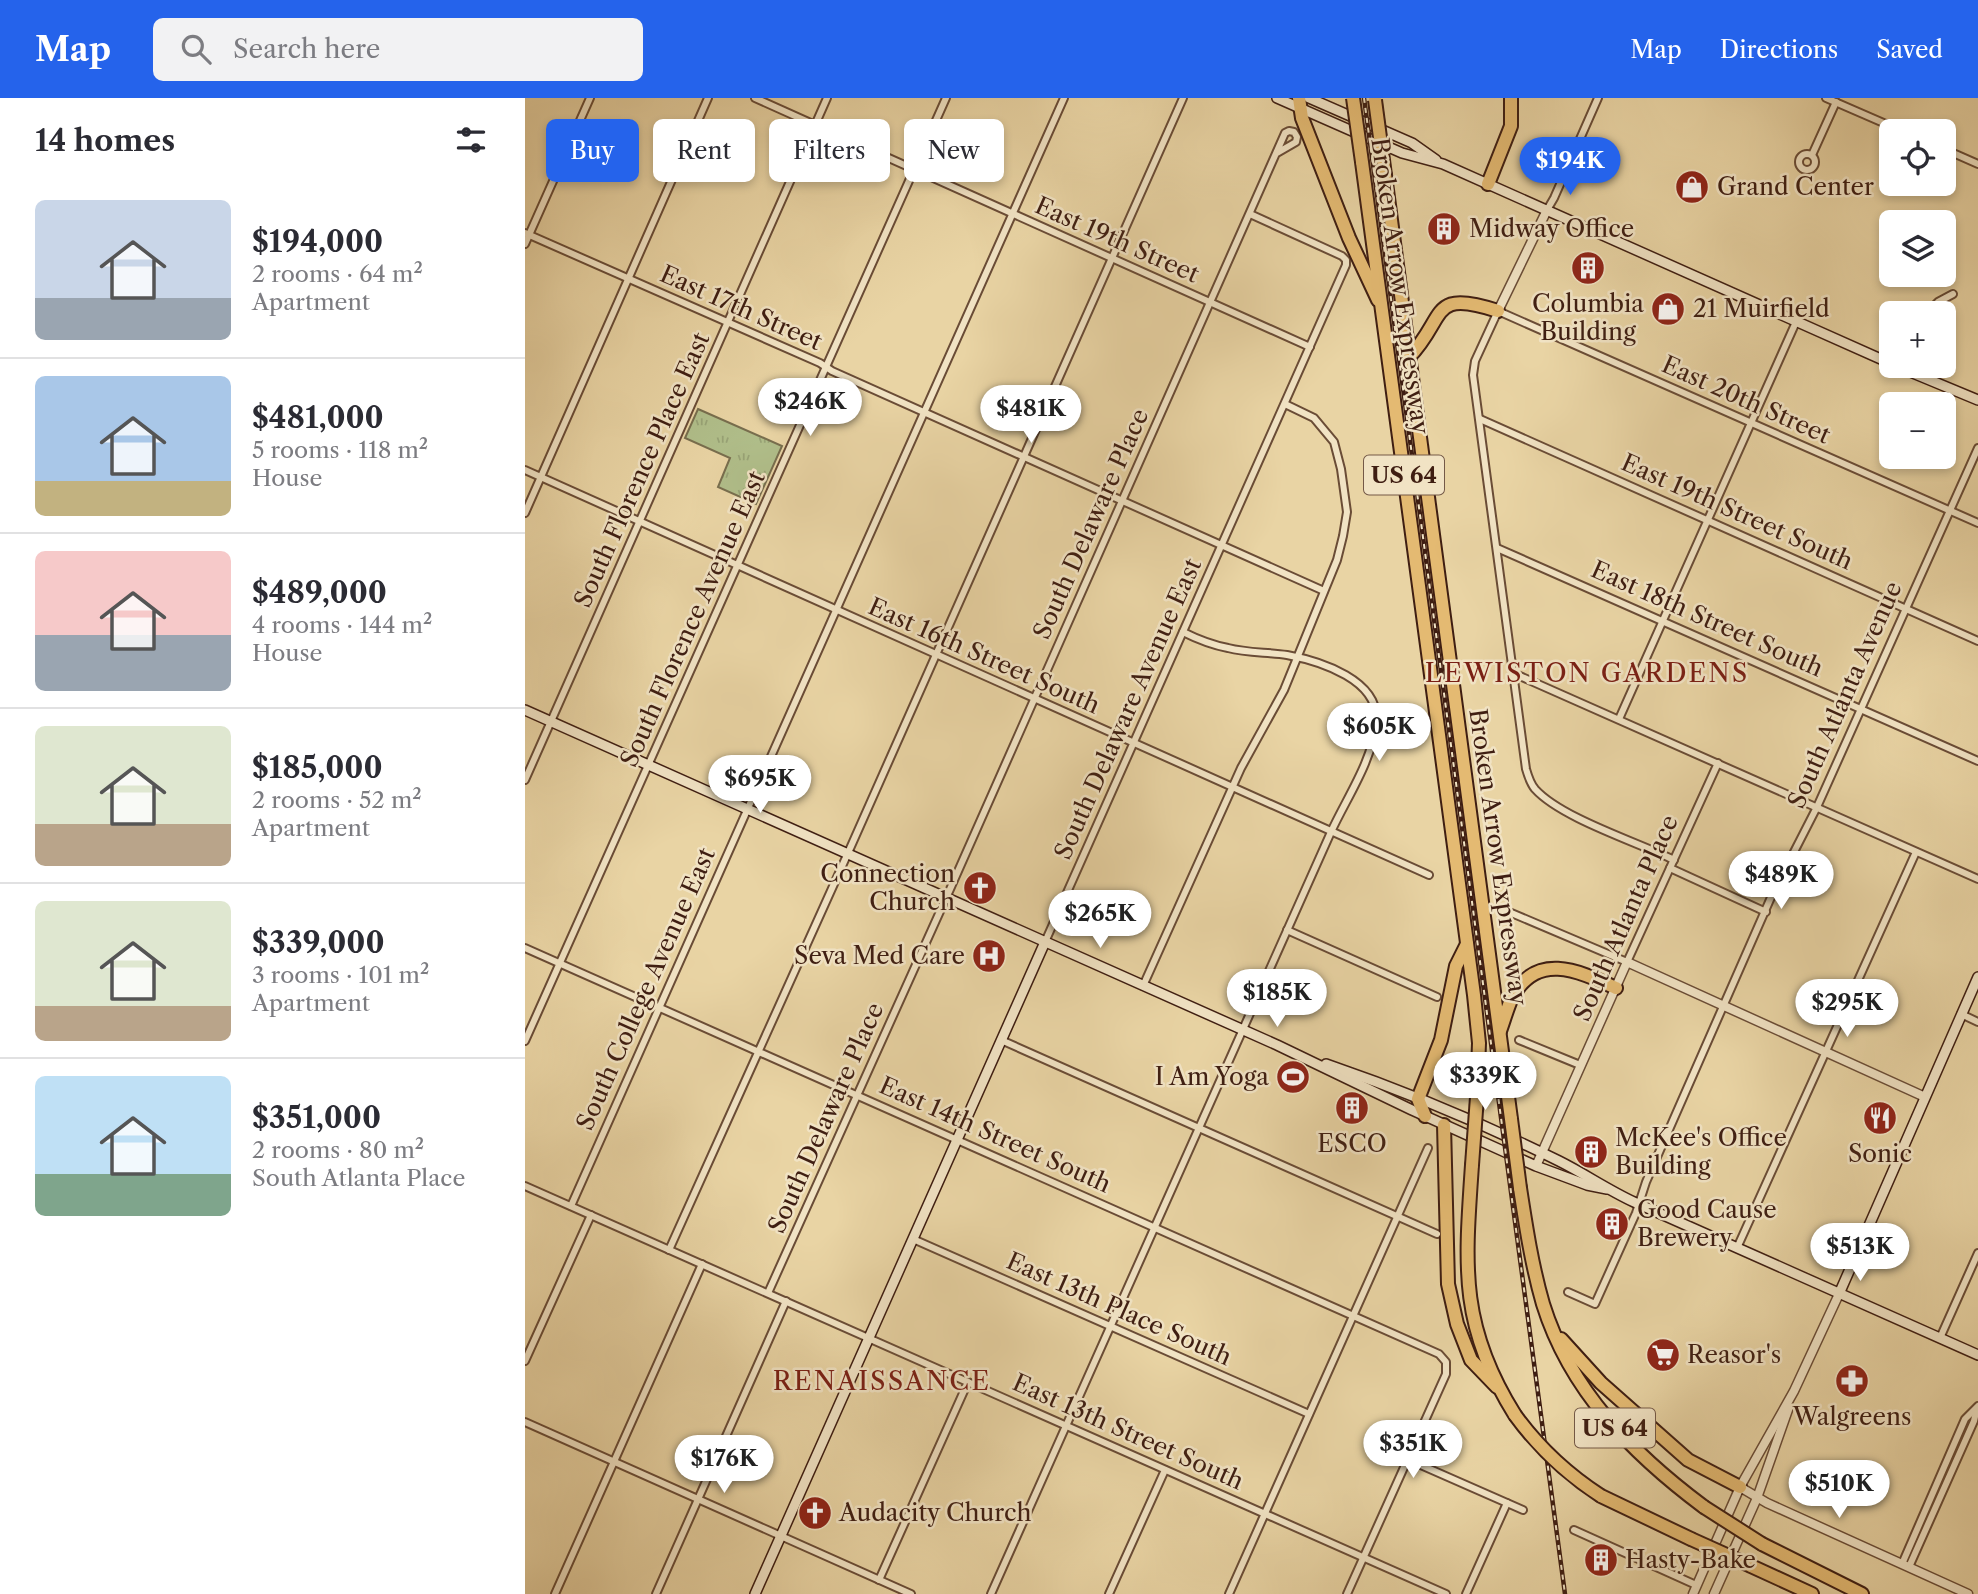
<!DOCTYPE html>
<meta charset="utf-8">
<style>
:root{--surface:#fff;--page:#f2f2f3;--text:#2b2b33;--muted:#7c7c81;--line:#e1e1e2;--accent:#2563eb}
body{margin:0;font-family:"Libre Caslon Text",serif;background:var(--page);color:var(--text);height:100vh;display:flex;flex-direction:column;font-size:26px;white-space:nowrap}
*{box-sizing:border-box;margin:0}
p{font-size:23px;color:var(--muted)}
.icon{flex:none;width:38px;height:38px;fill:none;stroke:currentColor;stroke-width:2;stroke-linecap:round;stroke-linejoin:round}
.map{position:relative;flex:1;overflow:hidden}
.drawer{display:flex;flex-direction:column;background:var(--surface);width:525px}
.drawer>*{flex:none}
.guide{position:absolute;left:21px;top:21px;width:665px;height:63px;display:flex;gap:14px}
.buttons{position:absolute;left:1354px;top:21px;display:grid;gap:14px}
.buttons a{display:grid;place-items:center;width:77px;height:77px;border-radius:10px;background:var(--surface);box-shadow:0 4px 10px #0003;font-size:35px}
.price{position:absolute;translate:-50% -60px;padding:0 16px;border-radius:24px;background:#fff;color:#222;font-size:23px;line-height:46px;filter:drop-shadow(0 2px 4px #0008)}
.price::after{content:'';position:absolute;left:50%;top:42px;width:21px;height:16px;margin-left:-10px;background:inherit;clip-path:polygon(0 0,100% 0,50% 100%)}
.price.active{background:var(--accent);color:#fff}
ul{padding:0;list-style:none}
li{display:flex;align-items:center;gap:21px;height:175px;padding:0 35px}
li+li{border-top:2px solid var(--line)}
li span{display:grid;place-items:center;flex:none;width:196px;height:140px;border-radius:10px;color:#555}
li>.icon{margin-inline-start:auto}
span .icon{width:84px;height:84px;fill:#fffc;stroke-width:1}
li b{font-size:30px}
h2{display:flex;justify-content:space-between;align-items:center;height:84px;padding:0 35px;font-size:30px}
.tag{padding:0 24px;border-radius:10px;background:var(--surface);box-shadow:0 4px 10px #0003;font-size:24px;line-height:63px}
.tag.active{background:var(--accent);color:#fff}
header{display:flex;align-items:center;gap:42px;box-sizing:border-box;height:98px;padding:0 35px;background:var(--accent);color:#fff}
header strong{font-size:33px}
nav{display:flex;gap:38px;margin-inline-start:auto;font-size:24px}
.search{width:490px;height:63px;background:var(--page);display:flex;align-items:center;gap:18px;box-sizing:border-box;padding:0 24px;border-radius:10px;color:var(--muted);font-size:26px}
main{display:flex;flex:1;min-height:0}
.map>svg:first-child{display:block}
</style>
<header>
<strong>Map</strong>
<div class="search"><svg class="icon" aria-label="search" viewBox="0 0 24 24"><circle cx="10" cy="10" r="6"/><path d="M15 15l6 6"/></svg>Search here</div>
<nav><a>Map</a><a>Directions</a><a>Saved</a></nav>
</header>
<main>
<section class="drawer">
<h2>14 homes<svg class="icon" aria-label="filters" viewBox="0 0 24 24"><path d="M4 7h16M4 17h16"/><circle cx="9" cy="7" r="2"/><circle cx="15" cy="17" r="2"/></svg></h2>
<ul>
<li><span style="background:linear-gradient(#c9d6e8 70%,#9aa5b1 0)"><svg class="icon" aria-label="home" viewBox="0 0 24 24"><path d="M3 11l9-7 9 7M6 9v11h12V9"/></svg></span><div><b>$194,000</b><p>2 rooms · 64 m²</p><p>Apartment</p></div></li>
<li><span style="background:linear-gradient(#a9c7e8 75%,#c2b280 0)"><svg class="icon" aria-label="home" viewBox="0 0 24 24"><path d="M3 11l9-7 9 7M6 9v11h12V9"/></svg></span><div><b>$481,000</b><p>5 rooms · 118 m²</p><p>House</p></div></li>
<li><span style="background:linear-gradient(#f6c9c9 60%,#9aa5b1 0)"><svg class="icon" aria-label="home" viewBox="0 0 24 24"><path d="M3 11l9-7 9 7M6 9v11h12V9"/></svg></span><div><b>$489,000</b><p>4 rooms · 144 m²</p><p>House</p></div></li>
<li><span style="background:linear-gradient(#dfe7d0 70%,#b9a48a 0)"><svg class="icon" aria-label="home" viewBox="0 0 24 24"><path d="M3 11l9-7 9 7M6 9v11h12V9"/></svg></span><div><b>$185,000</b><p>2 rooms · 52 m²</p><p>Apartment</p></div></li>
<li><span style="background:linear-gradient(#dfe7d0 75%,#b9a48a 0)"><svg class="icon" aria-label="home" viewBox="0 0 24 24"><path d="M3 11l9-7 9 7M6 9v11h12V9"/></svg></span><div><b>$339,000</b><p>3 rooms · 101 m²</p><p>Apartment</p></div></li>
<li><span style="background:linear-gradient(#bfe0f5 70%,#7fa58c 0)"><svg class="icon" aria-label="home" viewBox="0 0 24 24"><path d="M3 11l9-7 9 7M6 9v11h12V9"/></svg></span><div><b>$351,000</b><p>2 rooms · 80 m²</p><p>South Atlanta Place</p></div></li>
</ul>
</section>
<div class="map">
<svg width="1453" height="1496" viewBox="0 0 1453 1496">
<defs>
<pattern id="park-tufts" width="24" height="20" patternUnits="userSpaceOnUse" patternTransform="scale(1.75)"><rect width="24" height="20" fill="#b0be8a"/><path d="M3 7l-1-3M5 7V3M7 7l1-3M15 17l-1-3M17 17v-4M19 17l1-3" fill="none" stroke="#98a376"/></pattern>
</defs>
<rect width="100%" height="100%" fill="#e9d4a4"/>
<filter id="stains"><feTurbulence type="fractalNoise" baseFrequency=".00286" numOctaves="4"/><feColorMatrix values="0 0 0 0 .2 0 0 0 0 .09 0 0 0 0 .02 0 0 0 .5 -.17"/></filter>
<radialGradient id="worn" r=".72"><stop offset=".6" stop-color="#630" stop-opacity="0"/><stop offset="1" stop-color="#630" stop-opacity=".3"/></radialGradient>
<polygon fill="url(#park-tufts)" stroke="#786e4e" stroke-width="2" points="173,311 257,348 231,406 193,389 205,360 160,340"/>
<g fill="none" stroke-linecap="round" stroke-linejoin="round">
<g stroke="#6a4c36" stroke-width="10">
<g id="minor">
<polyline points="230,0 785,249"/>
<polyline points="1301,0 1377,33"/>
<polyline points="1419,51 1453,66"/>
<circle cx="1282" cy="64" r="8"/>
<polyline points="1287,57 1311,4"/>
<polyline points="1022,112 1029,100 1073,0"/>
<polyline points="0,135 295,265 307,273 799,493"/>
<polyline points="0,146 65,0"/>
<polyline points="1402,215 1413,204 1428,196"/>
<polyline points="955,321 1453,543"/>
<polyline points="0,372 904,777"/>
<polyline points="0,415 183,0"/>
<polyline points="972,450 1453,663"/>
<polyline points="988,575 1453,781"/>
<polyline points="1094,621 1271,224"/>
<polyline points="0,682 302,0"/>
<path d="M1149 762C1112 744 1036 720 1010 691 1005 685 1003 678 1001 671L948 277 950 263 973 213 1453 425"/>
<polyline points="1145,770 1241,814"/>
<polyline points="977,811 1102,864 1193,665"/>
<polyline points="762,832 912,899"/>
<polyline points="520,844 821,167 821,162 817,158 725,116"/>
<polyline points="0,850 914,1256 921,1264 921,1276 822,1496"/>
<polyline points="618,888 716,670 759,592 812,462 818,438 822,414 816,371 809,344 789,320 760,306"/>
<polyline points="1436,916 1453,924"/>
<polyline points="476,942 912,1136"/>
<polyline points="994,942 1055,967"/>
<polyline points="0,943 421,0"/>
<polyline points="0,1088 921,1496"/>
<polyline points="46,1108 539,0"/>
<polyline points="388,1141 784,1316"/>
<polyline points="1212,1150 1391,754"/>
<polyline points="144,1152 327,746 658,0"/>
<polyline points="1043,1194 1070,1206 1111,1115 1121,1084 1247,797 1292,709 1453,350"/>
<polyline points="243,1195 426,789 760,35 764,33 769,34 772,39 771,44 752,55"/>
<polyline points="1415,1240 1453,1155"/>
<polyline points="0,1263 66,1117"/>
<polyline points="0,1324 386,1496"/>
<polyline points="882,1361 998,1412"/>
<polyline points="1049,1432 1171,1487"/>
<polyline points="1377,1466 1440,1321 1453,1308"/>
<polyline points="1384,1469 1449,1323 1452,1310"/>
<polyline points="354,1482 443,1284"/>
<polyline points="30,1496 177,1166"/>
<polyline points="131,1496 261,1203"/>
<path d="M466 1496 806 734C822 699 847 664 851 625 856 582 795 563 762 557 742 554 722 555 703 550 687 547 672 541 658 534"/>
<polyline points="584,1496 640,1372"/>
<polyline points="704,1496 903,1050"/>
<polyline points="941,1496 982,1405"/>
</g>
</g>
<g stroke="#6a4c36" stroke-width="11">
<g id="tertiary">
<polyline points="973,213 1022,112"/>
<polyline points="1011,1068 1102,864 1400,999"/>
<polyline points="1215,1389 1242,1405 1443,1496"/>
<polyline points="1168,1496 1215,1389 1269,1293 1314,1196"/>
<polyline points="1189,1496 1232,1400 1264,1309"/>
</g>
</g>
<g stroke="#3f1e12" stroke-width="12">
<g id="secondary">
<polyline points="752,0 877,55 918,66 1367,266"/>
<polyline points="784,0 887,45 911,62"/>
<polyline points="1371,268 1453,302"/>
<polyline points="0,612 752,947 887,1012 1011,1068 1062,1087 1082,1091"/>
<path d="M801 966C880 993 959 1026 1034 1063 1060 1076 1083 1092 1109 1104L1453 1257"/>
<polyline points="1314,1196 1453,879"/>
<polyline points="230,1496 520,844"/>
</g>
</g>
<g stroke="#3f1e12" stroke-width="16">
<g id="motorway">
<polyline points="774,0 777,20 824,140 853,202"/>
<polyline points="837,64 949,897 954,945 952,999"/>
<polyline points="860,77 986,1021"/>
<polyline points="963,86 986,28 986,0"/>
<path d="M884 259C922 220 903 190 973 213"/>
<path d="M975 933C979 922 982 911 986 902 1010 852 1054 873 1091 890"/>
<polyline points="900,1018 893,1001 916,942 931,868 942,846"/>
<polyline points="919,1027 923,1186 932,1226 946,1262 972,1289"/>
<path d="M947 1067C940 1168 934 1228 990 1317"/>
<path d="M995 1090C1001 1129 1007 1168 1018 1206 1045 1293 1108 1356 1179 1409"/>
<polyline points="1036,1241 1076,1285 1163,1362 1215,1389"/>
<polyline points="1076,1398 1166,1441"/>
<polyline points="1237,1446 1337,1496"/>
<polyline points="1226,1468 1287,1496"/>
</g>
</g>
<use href="#minor" stroke="#f1e3c4" stroke-width="6"/>
<use href="#tertiary" stroke="#f1e3c4" stroke-width="8"/>
<use href="#secondary" stroke="#f1e3c4" stroke-width="9"/>
<use href="#motorway" stroke="#e4ba72" stroke-width="12"/>
<g stroke="#3f1e12" stroke-width="4.5">
<polyline id="rail" points="839,0 1040,1496"/>
</g>
<use href="#rail" stroke="#f1e3c4" stroke-width="2" stroke-dasharray="5" stroke-linecap="butt"/>
<g stroke="#3f1e12" stroke-width="16" stroke-linecap="butt">
<g id="motorway-bridge">
<polyline points="828,0 837,64"/>
<polyline points="850,2 860,77"/>
<polyline points="986,1021 995,1090"/>
<polyline points="947,1067 952,999"/>
<path d="M990 1317C1014 1350 1042 1376 1076 1398"/>
<polyline points="1179,1409 1237,1446"/>
<polyline points="1166,1441 1226,1468"/>
</g>
</g>
<use href="#motorway-bridge" stroke="#e4ba72" stroke-width="12"/>
</g>
<defs>
<g id="shop-disc" transform="scale(1.75)"><circle r="9.5" fill="#8f2418" stroke="#f1e3c4"/><path d="M-5-2.5h2.3a2.7 3.5 0 0 1 5.4 0H5L5.5 6h-11ZM-1.5-2.5h3a1.5 2.3 0 0 0-3 0Z" fill="#fff"/></g>
<g id="building-disc" transform="scale(1.75)"><circle r="9.5" fill="#8f2418" stroke="#f1e3c4"/><path d="M-4-6H4V6H1V3H-1V6H-4ZM-2.5-4.3h1.7v1.8h-1.7ZM.8-4.3h1.7v1.8H.8ZM-2.5-1h1.7V.8h-1.7ZM.8-1h1.7V.8H.8Z" fill="#fff"/></g>
<g id="church-disc" transform="scale(1.75)"><circle r="9.5" fill="#8f2418" stroke="#f1e3c4"/><path d="M-1.2-6h2.4v3.5h3.3v2.4h-3.3V6h-2.4V-.1h-3.3v-2.4h3.3Z" fill="#fff"/></g>
<g id="hospital-disc" transform="scale(1.75)"><circle r="9.5" fill="#8f2418" stroke="#f1e3c4"/><path d="M-5-5h3v3.5h4V-5h3V5h-3V1.5h-4V5h-3Z" fill="#fff"/></g>
<g id="stadium-disc" transform="scale(1.75)"><circle r="9.5" fill="#8f2418" stroke="#f1e3c4"/><path d="M0-5a6.5 5 0 1 0 0 10a6.5 5 0 1 0 0-10ZM-3.5-1.8h7v3.6h-7Z" fill="#fff"/></g>
<g id="restaurant-disc" transform="scale(1.75)"><circle r="9.5" fill="#8f2418" stroke="#f1e3c4"/><path d="M-5-6h1v4h1v-4h1v4h1v-4h1v5L-1.5 .5V6h-2V.5L-5-1ZM5-6V6H3V1.5H1.5Q1.5-4 5-6Z" fill="#fff"/></g>
<g id="supermarket-disc" transform="scale(1.75)"><circle r="9.5" fill="#8f2418" stroke="#f1e3c4"/><path d="M-6-5.5h2.5l.6 2H6L4.5 2H-2.5L-4.4-4H-6ZM-1.5 3.2a1.3 1.3 0 1 0 .1 0ZM3 3.2a1.3 1.3 0 1 0 .1 0Z" fill="#fff"/></g>
<g id="pharmacy-disc" transform="scale(1.75)"><circle r="9.5" fill="#8f2418" stroke="#f1e3c4"/><path d="M-2-6h4v4h4v4h-4v4h-4v-4h-4v-4h4Z" fill="#fff"/></g>
</defs>
<g fill-rule="evenodd">
<use href="#shop-disc" x="1167" y="89"/>
<use href="#building-disc" x="919" y="131"/>
<use href="#building-disc" x="1063" y="170"/>
<use href="#shop-disc" x="1143" y="211"/>
<use href="#church-disc" x="455" y="790"/>
<use href="#hospital-disc" x="464" y="858"/>
<use href="#stadium-disc" x="768" y="979"/>
<use href="#building-disc" x="827" y="1010"/>
<use href="#restaurant-disc" x="1355" y="1020"/>
<use href="#building-disc" x="1066" y="1054"/>
<use href="#building-disc" x="1087" y="1126"/>
<use href="#supermarket-disc" x="1138" y="1257"/>
<use href="#pharmacy-disc" x="1327" y="1283"/>
<use href="#church-disc" x="290" y="1415"/>
<use href="#building-disc" x="1076" y="1462"/>
</g>
<g text-anchor="middle" stroke-width="5" stroke-linejoin="round" paint-order="stroke">
<g fill="#f1e3c4" stroke="#745947" stroke-width="2">
<rect x="839" y="357.5" width="80" height="39" rx="5"/>
<rect x="1050" y="1310.5" width="80" height="39" rx="5"/>
</g>
<g font-size="23" font-weight="bold" fill="#3f1e12">
<text x="879" y="385">US 64</text>
<text x="1090" y="1338">US 64</text>
</g>
<g font-size="24" fill="#3f1e12" stroke="#f1e3c4" text-anchor="start">
<text x="1192" y="97">Grand Center</text>
<text x="944" y="139">Midway Office</text>
<text x="1063" y="214" text-anchor="middle">Columbia<tspan x="1063" dy="28">Building</tspan></text>
<text x="1168" y="219">21 Muirfield</text>
<text x="430" y="784" text-anchor="end">Connection<tspan x="430" dy="28">Church</tspan></text>
<text x="440" y="866" text-anchor="end">Seva Med Care</text>
<text x="744" y="987" text-anchor="end">I Am Yoga</text>
<text x="1090" y="1048">McKee's Office<tspan x="1090" dy="28">Building</tspan></text>
<text x="827" y="1054" text-anchor="middle">ESCO</text>
<text x="1355" y="1064" text-anchor="middle">Sonic</text>
<text x="1112" y="1120">Good Cause<tspan x="1112" dy="28">Brewery</tspan></text>
<text x="1162" y="1265">Reasor's</text>
<text x="1327" y="1327" text-anchor="middle">Walgreens</text>
<text x="314" y="1423">Audacity Church</text>
<text x="1100" y="1470">Hasty-Bake</text>
</g>
<g font-size="24" fill="#3f1e12" stroke="#f1e3c4">
<text transform="translate(592 142) rotate(24)" y="8">East 19th Street</text>
<text transform="translate(875 188) rotate(82)" y="8">Broken Arrow Expressway</text>
<text transform="translate(216 210) rotate(24)" y="8">East 17th Street</text>
<text transform="translate(1221 302) rotate(24)" y="8">East 20th Street</text>
<text transform="translate(117 372) rotate(-66)" y="8">South Florence Place East</text>
<text transform="translate(1212 414) rotate(24)" y="8">East 19th Street South</text>
<text transform="translate(566 426) rotate(-66)" y="8">South Delaware Place</text>
<text transform="translate(168 521) rotate(-66)" y="8">South Florence Avenue East</text>
<text transform="translate(1182 521) rotate(24)" y="8">East 18th Street South</text>
<text transform="translate(459 558) rotate(24)" y="8">East 16th Street South</text>
<text transform="translate(1320 597) rotate(-66)" y="8">South Atlanta Avenue</text>
<text transform="translate(603 611) rotate(-66)" y="8">South Delaware Avenue East</text>
<text transform="translate(973 759) rotate(82)" y="8">Broken Arrow Expressway</text>
<text transform="translate(1101 820) rotate(-66)" y="8">South Atlanta Place</text>
<text transform="translate(121 891) rotate(-66)" y="8">South College Avenue East</text>
<text transform="translate(301 1020) rotate(-66)" y="8">South Delaware Place</text>
<text transform="translate(470 1037) rotate(24)" y="8">East 14th Street South</text>
<text transform="translate(594 1211) rotate(24)" y="8">East 13th Place South</text>
<text transform="translate(603 1334) rotate(24)" y="8">East 13th Street South</text>
</g>
<g font-size="26" letter-spacing="2" fill="#7a1f14" stroke="#f1e3c4">
<text x="1062" y="584">LEWISTON GARDENS</text>
<text x="357" y="1292">RENAISSANCE</text>
</g>
</g>
<rect width="100%" height="100%" filter="url(#stains)"/>
<rect width="100%" height="100%" fill="url(#worn)"/>
</svg>
<div class="buttons">
<a><svg class="icon" aria-label="locate" viewBox="0 0 24 24"><circle cx="12" cy="12" r="6"/><path d="M12 2v4M12 18v4M2 12h4M18 12h4"/></svg></a>
<a><svg class="icon" aria-label="layers" viewBox="0 0 24 24"><path d="M12 4l9 5-9 5-9-5zM3 14l9 5 9-5"/></svg></a>
<a>+</a>
<a>−</a>
</div>
<b class="price active" style="left:1045px;top:99px">$194K</b>
<b class="price" style="left:285px;top:340px">$246K</b>
<b class="price" style="left:506px;top:347px">$481K</b>
<b class="price" style="left:854px;top:665px">$605K</b>
<b class="price" style="left:235px;top:717px">$695K</b>
<b class="price" style="left:1256px;top:813px">$489K</b>
<b class="price" style="left:575px;top:852px">$265K</b>
<b class="price" style="left:752px;top:931px">$185K</b>
<b class="price" style="left:1322px;top:941px">$295K</b>
<b class="price" style="left:960px;top:1014px">$339K</b>
<b class="price" style="left:1335px;top:1185px">$513K</b>
<b class="price" style="left:888px;top:1382px">$351K</b>
<b class="price" style="left:199px;top:1397px">$176K</b>
<b class="price" style="left:1314px;top:1422px">$510K</b>
<div class="guide">
<a class="tag active">Buy</a>
<a class="tag">Rent</a>
<a class="tag">Filters</a>
<a class="tag">New</a>
</div>
</div>
</main>
